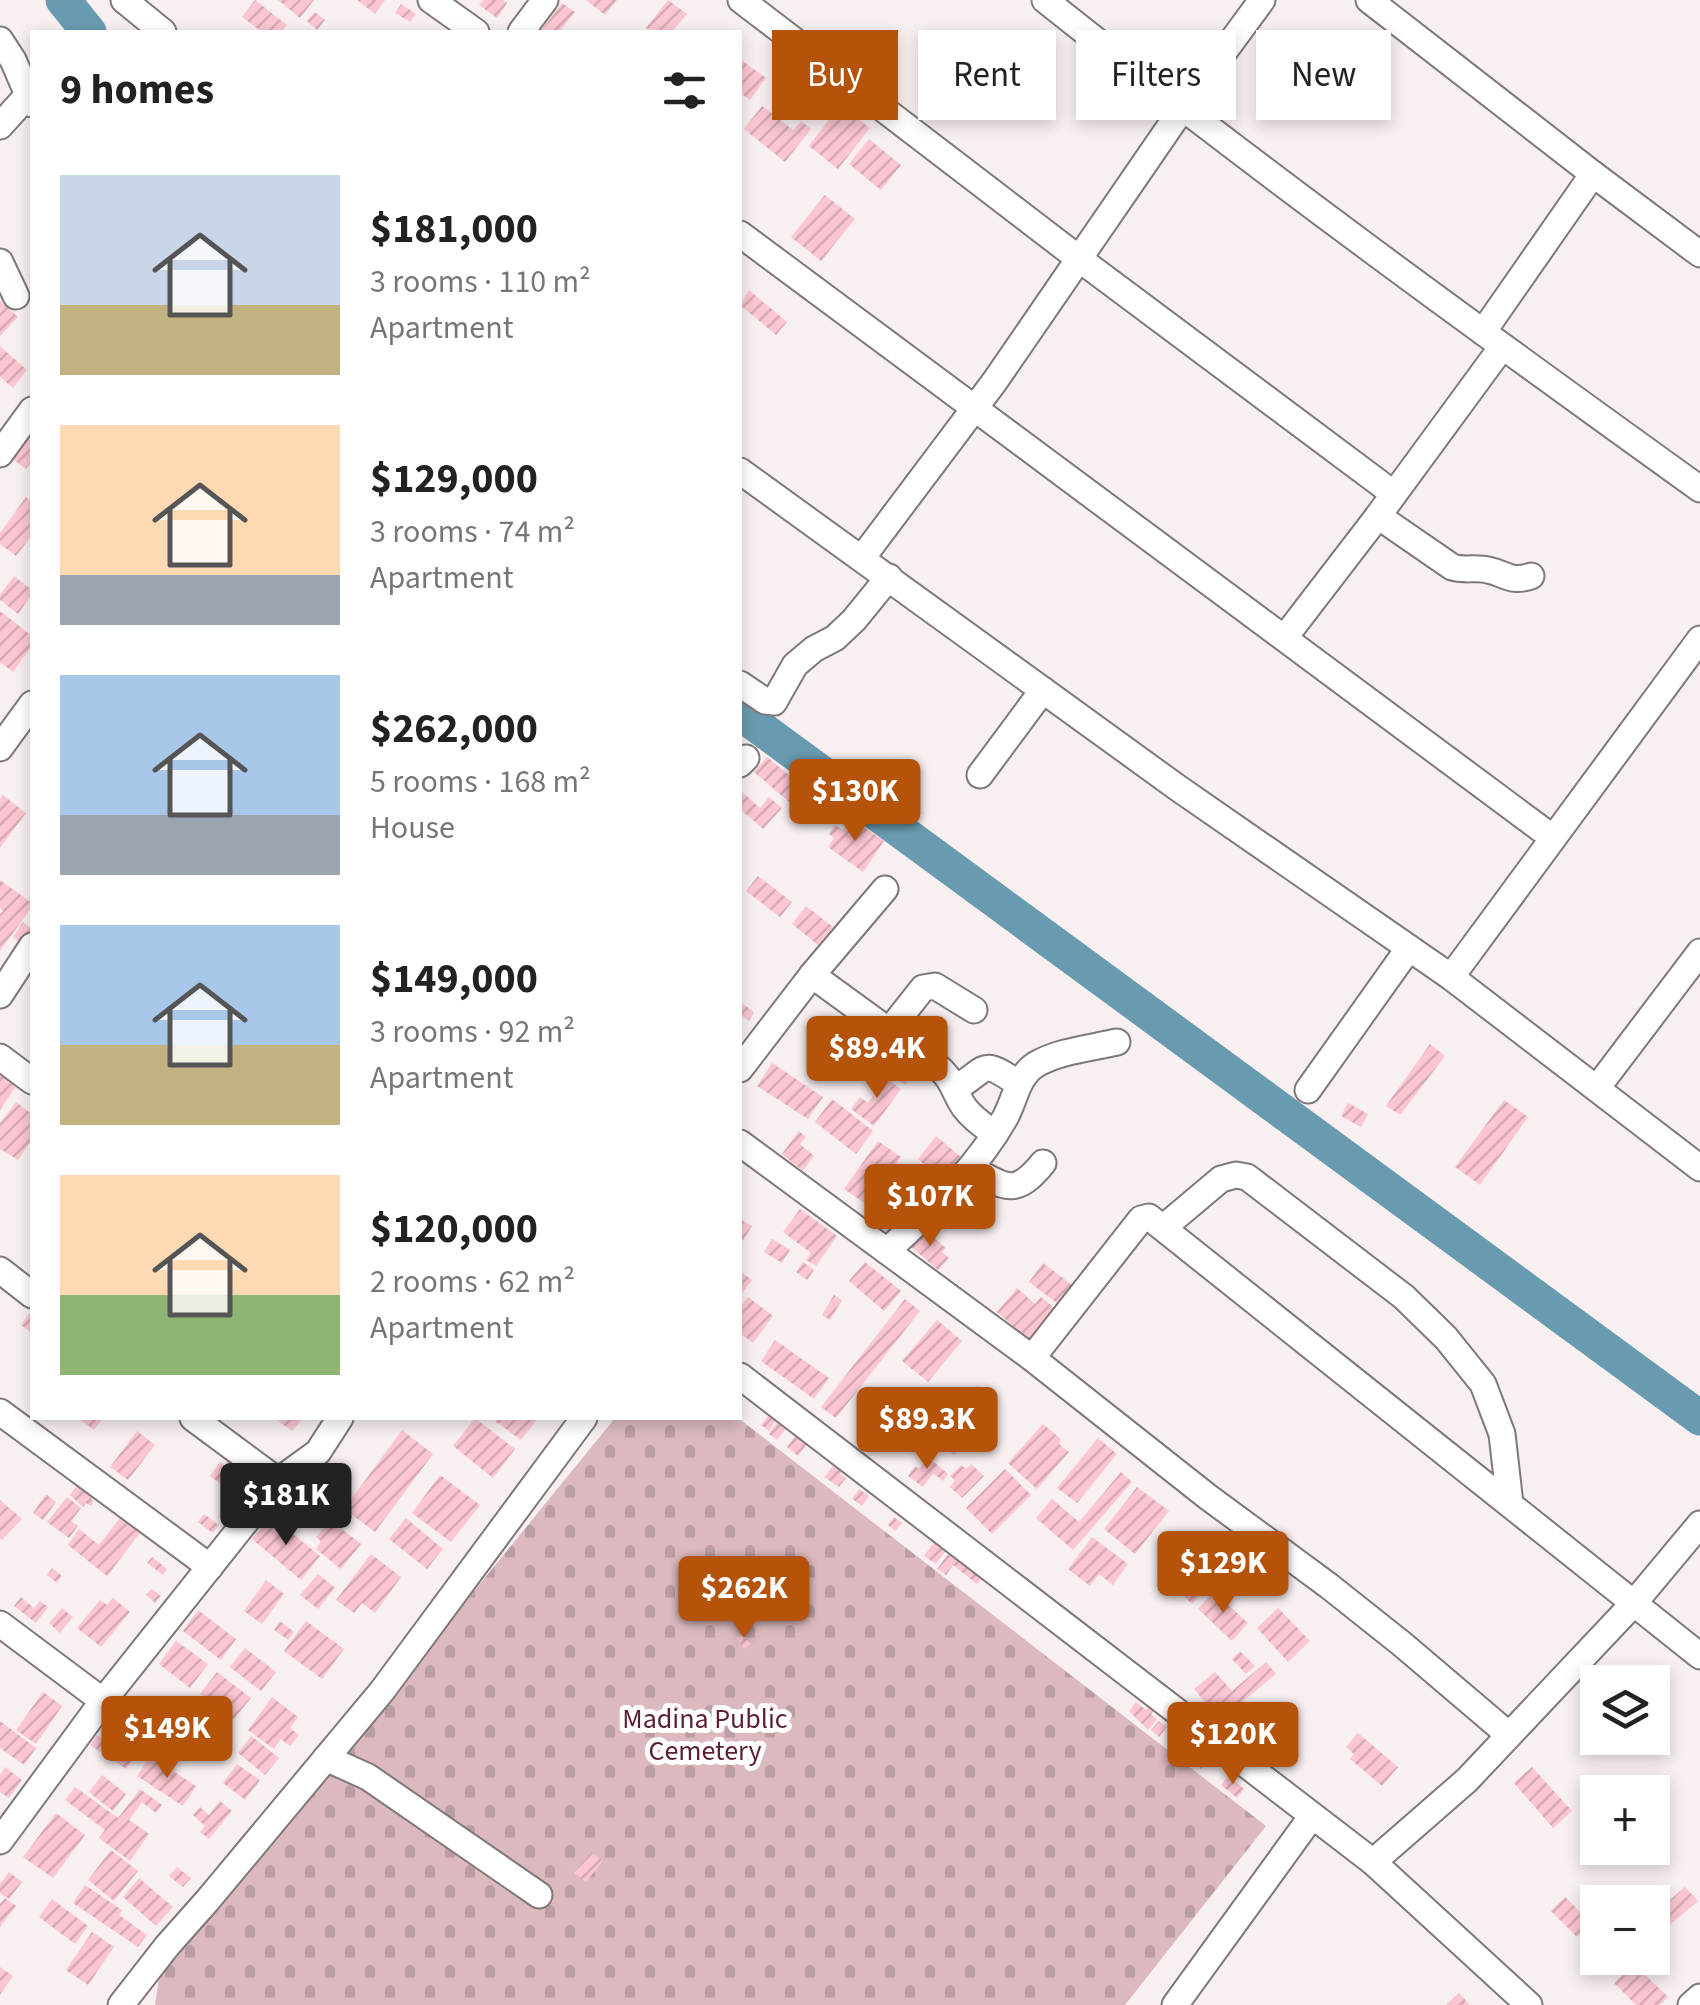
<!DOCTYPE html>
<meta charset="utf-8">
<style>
:root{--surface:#fff;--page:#f6f6f6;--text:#222;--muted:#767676;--accent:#b45309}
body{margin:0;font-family:"Source Sans 3",sans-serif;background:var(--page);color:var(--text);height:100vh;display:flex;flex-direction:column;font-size:38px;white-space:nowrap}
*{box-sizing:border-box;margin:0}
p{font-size:32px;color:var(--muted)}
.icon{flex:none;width:55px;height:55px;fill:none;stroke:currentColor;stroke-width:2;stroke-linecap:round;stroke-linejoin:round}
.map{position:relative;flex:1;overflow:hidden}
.side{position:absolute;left:30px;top:30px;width:712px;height:1390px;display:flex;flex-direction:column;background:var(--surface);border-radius:0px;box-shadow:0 5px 15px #0003}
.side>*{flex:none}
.top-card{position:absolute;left:772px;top:30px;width:778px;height:90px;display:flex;gap:20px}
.buttons{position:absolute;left:1580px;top:1665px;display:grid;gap:20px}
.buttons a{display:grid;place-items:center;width:90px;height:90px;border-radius:0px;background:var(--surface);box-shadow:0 5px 15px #0003;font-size:50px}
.price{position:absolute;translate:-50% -85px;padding:0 22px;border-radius:10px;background:var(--accent);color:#fff;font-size:32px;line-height:65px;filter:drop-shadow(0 2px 5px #0008)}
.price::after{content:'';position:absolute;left:50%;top:60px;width:30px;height:22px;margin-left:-15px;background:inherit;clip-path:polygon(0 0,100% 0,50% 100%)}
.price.active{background:#222;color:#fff}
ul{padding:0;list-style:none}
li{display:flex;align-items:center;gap:30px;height:250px;padding:0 30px}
li span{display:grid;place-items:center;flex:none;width:280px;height:200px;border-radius:0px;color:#555}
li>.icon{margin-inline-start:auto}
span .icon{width:120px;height:120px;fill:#fffc;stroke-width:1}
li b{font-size:42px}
h2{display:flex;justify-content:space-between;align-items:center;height:120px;padding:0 30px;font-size:42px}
.chip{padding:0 35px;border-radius:0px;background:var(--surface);box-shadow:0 5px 15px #0003;font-size:35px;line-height:90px}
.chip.active{background:var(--accent);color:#fff}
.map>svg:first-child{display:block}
</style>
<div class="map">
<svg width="1700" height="2005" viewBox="0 0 1700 2005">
<defs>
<pattern id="cemetery-stones" width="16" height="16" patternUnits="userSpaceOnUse" patternTransform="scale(2.5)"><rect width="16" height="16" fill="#dbb9bf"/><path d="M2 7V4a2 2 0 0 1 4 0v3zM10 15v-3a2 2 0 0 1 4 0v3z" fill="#bb9ea3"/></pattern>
<pattern id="building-hatch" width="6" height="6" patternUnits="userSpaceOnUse" patternTransform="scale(2.5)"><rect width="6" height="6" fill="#fbc6d1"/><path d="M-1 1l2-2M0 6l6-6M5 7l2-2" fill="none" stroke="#d7a9b3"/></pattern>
</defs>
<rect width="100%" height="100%" fill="#f8eff1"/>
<polygon fill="url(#cemetery-stones)" points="615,1418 738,1418 1266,1826 1125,2005 155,2005 159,1978"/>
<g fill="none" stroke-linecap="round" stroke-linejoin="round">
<g stroke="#699bb0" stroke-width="35">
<polyline points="63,0 89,32"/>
<polyline points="740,713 1700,1418"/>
</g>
</g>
<g fill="url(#building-hatch)">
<polygon points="255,0 287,25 281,32 262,32 242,17"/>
<polygon points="278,0 314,0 300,18"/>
<polygon points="357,0 385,0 375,14"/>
<polygon points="483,0 503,0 507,3 497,18 479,5"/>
<polygon points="586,0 617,0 605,15"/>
<polygon points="668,0 687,14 672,32 652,32 646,28"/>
<polygon points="562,3 575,12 559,32 540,32"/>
<polygon points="401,4 416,14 410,22 395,13"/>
<polygon points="315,12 325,20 317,30 307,21"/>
<polygon points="740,59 766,78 750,100 740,93"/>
<polygon points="840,105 870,128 838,169 809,146"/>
<polygon points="762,106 793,130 801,121 811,129 785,162 744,129"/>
<polygon points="869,139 901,165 881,190 849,164"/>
<polygon points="825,195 855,219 821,261 791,237"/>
<polygon points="749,290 787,322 776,335 740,305"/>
<polygon points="0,301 18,317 0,336"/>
<polygon points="0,346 27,370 13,388 0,377"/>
<polygon points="26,428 32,433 32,461 26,469 6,454"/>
<polygon points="26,497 32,502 32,535 16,556 0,544 0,533"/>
<polygon points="14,576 32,590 32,594 18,614 0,600 0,595"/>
<polygon points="0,611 32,636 32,646 13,672 0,662"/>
<polygon points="767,757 802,786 789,802 754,772"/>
<polygon points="742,792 760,808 769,797 782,808 763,829 740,809 740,795"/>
<polygon points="3,795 26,813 0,848 0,799"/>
<polygon points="851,818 884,841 863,872 828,847 834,838 829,834 835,825 843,830"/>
<polygon points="758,876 792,902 780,917 746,891"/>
<polygon points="0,880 32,903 32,907 0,951 0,914 3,911 0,908"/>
<polygon points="806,906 833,927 818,945 792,924"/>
<polygon points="23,922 32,929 24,945 13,937"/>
<polygon points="740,1002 754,1012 749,1021 740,1015"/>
<polygon points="1430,1044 1445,1056 1400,1115 1386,1106"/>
<polygon points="902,1047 922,1062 905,1085 885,1070"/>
<polygon points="772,1063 823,1097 808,1119 757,1086"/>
<polygon points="0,1067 20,1080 0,1110"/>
<polygon points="877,1072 901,1089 874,1126 851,1109 860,1097 868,1103 881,1085 872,1079"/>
<polygon points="832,1099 873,1131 856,1154 815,1122"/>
<polygon points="1504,1100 1528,1117 1480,1185 1455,1167"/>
<polygon points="16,1102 32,1114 32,1139 18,1160 0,1149 0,1123"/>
<polygon points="1348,1103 1368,1114 1361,1127 1341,1116"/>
<polygon points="799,1131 806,1137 800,1144 814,1156 803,1171 782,1154"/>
<polygon points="936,1136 961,1157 943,1180 918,1159"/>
<polygon points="878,1141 901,1157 867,1205 844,1189"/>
<polygon points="800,1209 837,1236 816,1266 806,1260 811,1253 783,1232"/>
<polygon points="740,1219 752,1226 740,1245"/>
<polygon points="923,1228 946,1248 942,1252 949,1258 938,1270 909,1245"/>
<polygon points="772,1239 790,1250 782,1263 764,1252"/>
<polygon points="803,1262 814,1270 807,1280 796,1272"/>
<polygon points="865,1262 901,1291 884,1311 849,1281"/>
<polygon points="1043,1263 1076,1288 1062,1307 1029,1282"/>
<polygon points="740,1271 752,1280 740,1296"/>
<polygon points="1017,1288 1035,1304 1041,1297 1057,1310 1031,1341 997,1312"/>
<polygon points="834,1295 842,1300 830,1320 822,1315"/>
<polygon points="748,1297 773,1316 753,1343 740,1333 740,1307"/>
<polygon points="905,1299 920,1311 836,1418 821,1407"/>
<polygon points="32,1309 32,1333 21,1325"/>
<polygon points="937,1320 962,1341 928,1382 902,1361"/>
<polygon points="775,1340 829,1378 814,1399 761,1361"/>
<polygon points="977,1386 998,1400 987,1416 997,1422 989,1435 949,1409 962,1390 971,1396"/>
<polygon points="926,1392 937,1401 907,1440 896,1431"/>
<polygon points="937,1410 970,1434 954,1455 921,1431"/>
<polygon points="770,1413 777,1419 769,1431 761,1425"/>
<polygon points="78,1418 103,1418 94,1430"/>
<polygon points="274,1418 303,1418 292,1431"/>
<polygon points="475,1418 515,1449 493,1478 453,1446"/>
<polygon points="497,1418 538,1418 521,1440 495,1421"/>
<polygon points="779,1420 788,1426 777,1440 769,1434"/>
<polygon points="1043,1424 1061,1439 1059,1444 1069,1452 1037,1489 1008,1463"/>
<polygon points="402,1430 433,1454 375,1532 344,1509"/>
<polygon points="137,1431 155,1445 128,1480 110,1467"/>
<polygon points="796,1435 807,1444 798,1456 787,1447"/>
<polygon points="1098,1438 1117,1454 1077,1503 1057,1488"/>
<polygon points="928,1457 948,1474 943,1481 933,1473 923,1487 908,1476 915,1466 919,1469"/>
<polygon points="231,1459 260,1474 241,1499 210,1476 220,1462 225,1466"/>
<polygon points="971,1464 984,1476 962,1498 950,1487 955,1480 950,1476 961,1465 966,1469"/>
<polygon points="834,1465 842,1471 840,1474 846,1478 839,1487 824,1477"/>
<polygon points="1005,1469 1031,1495 992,1534 966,1508"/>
<polygon points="1121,1472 1132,1482 1073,1550 1036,1518 1052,1499 1079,1522"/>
<polygon points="440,1475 480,1505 451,1542 412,1513"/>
<polygon points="82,1478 99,1489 91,1499 94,1501 91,1506 86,1503 83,1507 70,1495"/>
<polygon points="1137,1487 1169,1511 1135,1554 1104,1529"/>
<polygon points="859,1489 869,1496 862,1506 852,1499"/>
<polygon points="46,1494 56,1502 43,1520 33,1513"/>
<polygon points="67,1497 81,1508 71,1521 78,1526 69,1538 47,1522"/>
<polygon points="0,1500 22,1519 2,1540 0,1538"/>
<polygon points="123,1514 143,1529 107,1576 68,1545 79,1529 99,1545"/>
<polygon points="204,1514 219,1525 213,1533 198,1522"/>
<polygon points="271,1516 320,1556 301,1580 252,1539"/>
<polygon points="894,1517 902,1523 895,1531 888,1525"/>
<polygon points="406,1518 443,1549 427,1569 389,1539"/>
<polygon points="330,1520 361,1544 341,1569 316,1549 321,1541 316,1537"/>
<polygon points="1092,1537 1128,1564 1113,1585 1099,1574 1090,1586 1068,1569"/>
<polygon points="935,1541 947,1549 936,1564 924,1556"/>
<polygon points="951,1550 984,1575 977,1584 953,1565 946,1575 937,1569"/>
<polygon points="1175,1551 1210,1585 1192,1604 1157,1570"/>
<polygon points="371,1554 401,1577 375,1613 362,1603 354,1613 336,1600"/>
<polygon points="152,1557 167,1569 163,1575 147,1563"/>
<polygon points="52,1568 62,1576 57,1583 47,1575"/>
<polygon points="318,1574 335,1588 318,1609 300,1595"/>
<polygon points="266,1580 284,1594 262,1624 244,1611"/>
<polygon points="152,1589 161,1596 155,1603 146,1595"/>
<polygon points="1214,1592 1248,1623 1232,1641 1198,1609"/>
<polygon points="21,1597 34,1608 40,1601 48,1607 36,1623 14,1606"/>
<polygon points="113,1598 130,1612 101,1647 77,1628 100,1600 107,1605"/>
<polygon points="62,1608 73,1617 60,1633 49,1623"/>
<polygon points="1278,1608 1310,1641 1288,1662 1257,1628"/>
<polygon points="198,1610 236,1639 221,1660 183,1631"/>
<polygon points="280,1621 294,1632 288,1640 274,1630"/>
<polygon points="306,1621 344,1649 322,1679 284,1651"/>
<polygon points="743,1634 751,1644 744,1649 736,1638"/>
<polygon points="176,1641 208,1664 190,1688 159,1664"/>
<polygon points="245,1648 276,1672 261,1691 230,1667"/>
<polygon points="1240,1651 1255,1666 1246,1674 1232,1659"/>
<polygon points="1266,1662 1276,1674 1220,1720 1194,1689 1215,1672 1232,1691"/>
<polygon points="217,1672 251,1698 233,1720 200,1694"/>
<polygon points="43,1692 62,1706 36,1744 16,1730"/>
<polygon points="272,1697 298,1717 290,1728 299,1735 290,1746 281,1739 274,1749 248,1730"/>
<polygon points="1136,1702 1146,1710 1150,1705 1155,1709 1151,1714 1157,1719 1148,1730 1129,1711"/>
<polygon points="113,1709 123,1716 117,1725 106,1718"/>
<polygon points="0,1721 36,1748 24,1765 0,1748"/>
<polygon points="1159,1721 1167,1727 1159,1737 1151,1730"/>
<polygon points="1358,1733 1398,1767 1382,1786 1350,1759 1354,1754 1346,1747"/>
<polygon points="97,1735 107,1741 100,1752 90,1745"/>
<polygon points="116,1736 138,1752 126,1769 104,1753"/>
<polygon points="251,1736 279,1758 265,1775 238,1753"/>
<polygon points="1197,1750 1209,1760 1201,1769 1190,1759"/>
<polygon points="150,1756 196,1786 183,1806 137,1776"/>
<polygon points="237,1764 260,1780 245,1800 223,1783"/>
<polygon points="5,1767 22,1780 9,1798 0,1792 0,1775"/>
<polygon points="1532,1767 1572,1811 1553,1828 1514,1783"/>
<polygon points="102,1775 126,1794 113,1811 89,1792"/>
<polygon points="1229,1776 1244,1789 1237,1798 1221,1785"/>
<polygon points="75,1787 118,1818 140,1789 162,1805 156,1813 142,1802 129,1820 149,1834 130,1861 99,1838 105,1830 65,1800"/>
<polygon points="220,1801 232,1811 209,1839 200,1832 205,1826 193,1815 200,1807 209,1815"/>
<polygon points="56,1813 85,1835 53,1878 23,1857"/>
<polygon points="111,1850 138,1871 114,1901 88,1880"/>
<polygon points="591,1852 603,1861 586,1882 574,1873"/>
<polygon points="177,1867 191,1878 183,1887 169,1876"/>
<polygon points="9,1872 22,1882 9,1899 0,1893 0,1884"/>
<polygon points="139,1878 173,1907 156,1926 123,1897"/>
<polygon points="85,1885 122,1910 119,1915 147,1935 138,1947 73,1903"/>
<polygon points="1685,1887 1698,1901 1658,1935 1652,1928 1652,1915"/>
<polygon points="1565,1897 1591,1923 1577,1937 1551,1911"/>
<polygon points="5,1898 16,1906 0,1927 0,1904"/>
<polygon points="52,1899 88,1926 75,1944 39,1917"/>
<polygon points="1598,1929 1598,1958 1613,1958 1604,1966 1582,1944"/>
<polygon points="92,1932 114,1947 88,1985 66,1970"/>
<polygon points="1634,1964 1668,1997 1660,2005 1636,2005 1614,1983"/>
<polygon points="0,1967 13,1976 0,1995"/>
<polygon points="1459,1993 1470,2005 1446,2005"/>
</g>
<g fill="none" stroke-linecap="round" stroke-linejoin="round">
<g stroke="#7f7879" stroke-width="29">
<g id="minor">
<polyline points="124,0 163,32"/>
<polyline points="431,0 476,32"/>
<polyline points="741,0 1078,258 1394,494"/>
<path d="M1045 0C1258 170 1479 330 1700 489"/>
<polyline points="1369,0 1593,174 1700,254"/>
<polyline points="521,32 545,0"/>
<polyline points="0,40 13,60 32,104"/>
<polyline points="0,126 28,95"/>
<polyline points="740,234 1553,838"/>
<polyline points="0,262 16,296"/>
<polyline points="1483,332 1593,174"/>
<polyline points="0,454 32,410"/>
<polyline points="740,471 1178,788 1451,977 1700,1168"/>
<path d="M1378 516 1452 567C1464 571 1476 567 1488 570 1507 574 1510 583 1531 576"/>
<polyline points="862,558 995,381 1182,109 1262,0"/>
<polyline points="1285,637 1378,516 1502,347"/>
<polyline points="740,684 765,701 774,702 795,665 814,649 835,638 854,620 889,577"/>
<polyline points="0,748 32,704"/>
<polyline points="740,764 746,758"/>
<polyline points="980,775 1043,690"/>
<path d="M812 975 937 1066C955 1082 952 1089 964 1107 972 1118 984 1126 995 1134"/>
<polyline points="1451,977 1700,639"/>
<polyline points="0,995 32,946"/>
<polyline points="889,1031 923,988 935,986 974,1010"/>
<polyline points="0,1057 32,1081"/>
<polyline points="740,1069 812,975 885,889"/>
<polyline points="1597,1088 1700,952"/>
<path d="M955 1089C990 1067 980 1058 1019 1084"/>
<polyline points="1308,1090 1409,948"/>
<polyline points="740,1143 1032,1358 1208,1497 1329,1586 1402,1644 1509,1735"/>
<path d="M971 1168C1006 1188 1015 1197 1043 1163"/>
<polyline points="1164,1227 1221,1179 1236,1175 1247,1177 1404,1297 1446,1338 1483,1384 1502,1434 1510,1504"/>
<path d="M887 1251C933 1207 972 1175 1005 1118 1015 1100 1017 1077 1035 1065 1058 1051 1091 1048 1117 1042"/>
<polyline points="0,1270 32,1295"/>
<polyline points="1032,1358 1141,1219 1149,1217 1700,1656"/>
<polyline points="740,1376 1373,1862 1529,2005"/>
<polyline points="0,1412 210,1567"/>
<polyline points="193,1418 278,1481"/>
<polyline points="0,1624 103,1701"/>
<polyline points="326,1758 368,1777 539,1895"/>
<polyline points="0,1841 103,1701 278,1481 318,1452 340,1418"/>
<polyline points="1373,1862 1467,1780 1634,1603 1700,1524"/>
<polyline points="121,2005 167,1946 207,1901 382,1691 584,1418"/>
<polyline points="1175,2005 1312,1816"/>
<polyline points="1691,2005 1700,1997"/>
</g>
</g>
<use href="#minor" stroke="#fff" stroke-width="25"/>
</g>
<g text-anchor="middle" stroke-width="10" stroke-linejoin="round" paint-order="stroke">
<g font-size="28" fill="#5c1e31" stroke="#fff">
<text x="705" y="1728">Madina Public<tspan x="705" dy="32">Cemetery</tspan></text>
</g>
</g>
</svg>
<div class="buttons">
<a><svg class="icon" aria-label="layers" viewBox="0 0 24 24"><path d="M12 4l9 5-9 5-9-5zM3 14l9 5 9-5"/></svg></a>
<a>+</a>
<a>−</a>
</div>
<b class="price" style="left:855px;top:844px">$130K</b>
<b class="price" style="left:877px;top:1101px">$89.4K</b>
<b class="price" style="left:930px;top:1249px">$107K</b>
<b class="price" style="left:927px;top:1472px">$89.3K</b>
<b class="price active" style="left:286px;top:1548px">$181K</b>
<b class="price" style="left:1223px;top:1616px">$129K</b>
<b class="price" style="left:744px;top:1641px">$262K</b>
<b class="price" style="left:167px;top:1781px">$149K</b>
<b class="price" style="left:1233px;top:1787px">$120K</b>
<div class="top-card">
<a class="chip active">Buy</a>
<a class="chip">Rent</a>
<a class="chip">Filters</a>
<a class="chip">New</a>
</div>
<section class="side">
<h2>9 homes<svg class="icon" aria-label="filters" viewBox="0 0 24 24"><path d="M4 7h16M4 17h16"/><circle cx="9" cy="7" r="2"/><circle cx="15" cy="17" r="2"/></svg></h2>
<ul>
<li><span style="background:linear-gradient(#c9d6e8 65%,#c2b280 0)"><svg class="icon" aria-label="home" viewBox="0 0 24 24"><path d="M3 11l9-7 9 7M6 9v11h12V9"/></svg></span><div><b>$181,000</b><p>3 rooms · 110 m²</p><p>Apartment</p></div></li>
<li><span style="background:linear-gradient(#ffd9b3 75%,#9aa5b1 0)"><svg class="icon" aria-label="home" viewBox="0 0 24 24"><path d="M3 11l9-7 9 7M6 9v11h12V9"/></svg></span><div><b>$129,000</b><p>3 rooms · 74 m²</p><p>Apartment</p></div></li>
<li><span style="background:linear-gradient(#a9c7e8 70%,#9aa5b1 0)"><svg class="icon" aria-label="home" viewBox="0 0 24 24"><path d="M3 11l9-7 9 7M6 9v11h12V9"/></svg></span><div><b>$262,000</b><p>5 rooms · 168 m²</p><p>House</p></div></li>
<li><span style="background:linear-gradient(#a9c7e8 60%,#c2b280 0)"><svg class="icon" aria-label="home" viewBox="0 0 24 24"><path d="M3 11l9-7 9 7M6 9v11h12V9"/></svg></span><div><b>$149,000</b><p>3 rooms · 92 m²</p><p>Apartment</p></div></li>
<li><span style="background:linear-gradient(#ffd9b3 60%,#8fb573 0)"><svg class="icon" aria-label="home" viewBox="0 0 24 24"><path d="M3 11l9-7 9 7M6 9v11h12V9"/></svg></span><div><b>$120,000</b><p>2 rooms · 62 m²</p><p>Apartment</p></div></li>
</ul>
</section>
</div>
